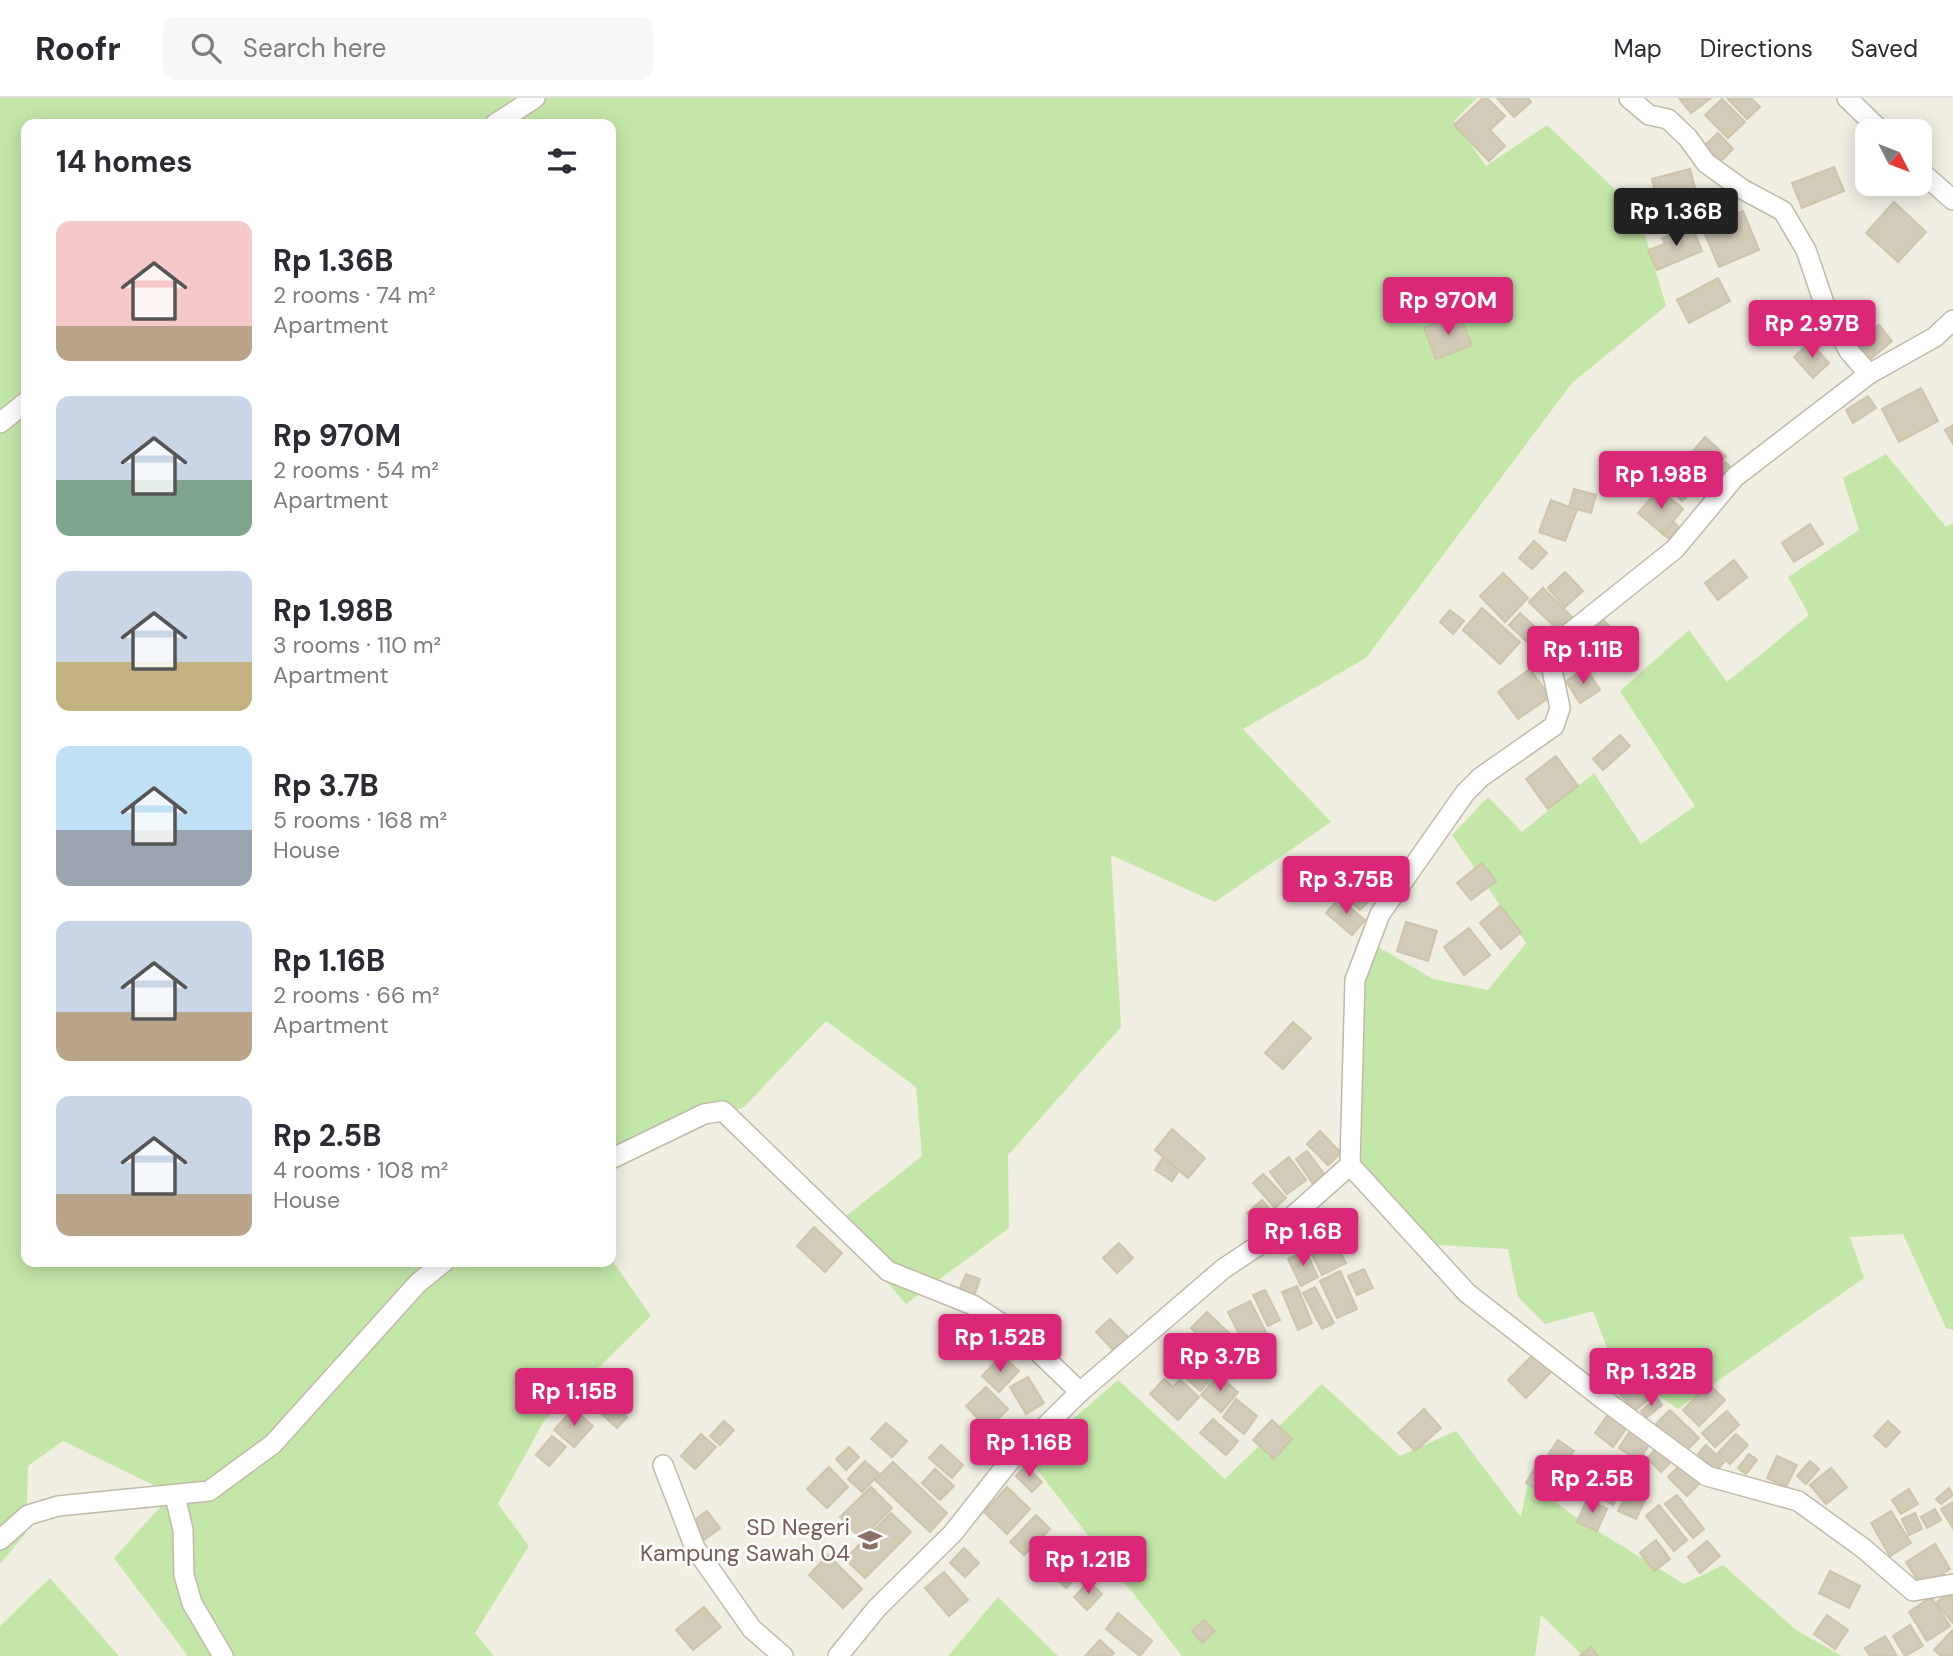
<!DOCTYPE html>
<meta charset="utf-8">
<style>
:root{--surface:#fff;--page:#f7f7f7;--text:#2b2b33;--muted:#7c7c81;--line:#e1e1e2;--accent:#db2777}
body{margin:0;font-family:"DM Sans",sans-serif;background:var(--page);color:var(--text);height:100vh;display:flex;flex-direction:column;font-size:26px;white-space:nowrap}
*{box-sizing:border-box;margin:0}
p{font-size:23px;color:var(--muted)}
.icon{flex:none;width:38px;height:38px;fill:none;stroke:currentColor;stroke-width:2;stroke-linecap:round;stroke-linejoin:round}
.map{position:relative;flex:1;overflow:hidden}
.panel{position:absolute;left:21px;top:21px;width:595px;height:1148px;display:flex;flex-direction:column;background:var(--surface);border-radius:14px;box-shadow:0 4px 18px #0003}
.panel>*{flex:none}
.needle{width:46px;rotate:132deg}
.controls{position:absolute;left:1855px;top:21px;display:grid;gap:14px}
.controls a{display:grid;place-items:center;width:77px;height:77px;border-radius:14px;background:var(--surface);box-shadow:0 4px 18px #0003;font-size:35px}
.price{position:absolute;translate:-50% -60px;padding:0 16px;border-radius:7px;background:var(--accent);color:#fff;font-size:23px;line-height:46px;filter:drop-shadow(0 2px 4px #0008)}
.price::after{content:'';position:absolute;left:50%;top:42px;width:21px;height:16px;margin-left:-10px;background:inherit;clip-path:polygon(0 0,100% 0,50% 100%)}
.price.selected{background:#222;color:#fff}
ul{padding:0;list-style:none}
li{display:flex;align-items:center;gap:21px;height:175px;padding:0 35px}
li span{display:grid;place-items:center;flex:none;width:196px;height:140px;border-radius:14px;color:#555}
li>.icon{margin-inline-start:auto}
span .icon{width:84px;height:84px;fill:#fffc;stroke-width:1}
li b{font-size:30px}
h2{display:flex;justify-content:space-between;align-items:center;height:84px;padding:0 35px;font-size:30px}
header{display:flex;align-items:center;gap:42px;box-sizing:border-box;height:98px;padding:0 35px;background:var(--surface);border-bottom:2px solid var(--line)}
header strong{font-size:33px}
nav{display:flex;gap:38px;margin-inline-start:auto;font-size:24px}
.search{width:490px;height:63px;background:var(--page);display:flex;align-items:center;gap:18px;box-sizing:border-box;padding:0 24px;border-radius:14px;color:var(--muted);font-size:26px}
.map>svg:first-child{display:block}
</style>
<header>
<strong>Roofr</strong>
<div class="search"><svg class="icon" aria-label="search" viewBox="0 0 24 24"><circle cx="10" cy="10" r="6"/><path d="M15 15l6 6"/></svg>Search here</div>
<nav><a>Map</a><a>Directions</a><a>Saved</a></nav>
</header>
<div class="map">
<svg width="1953" height="1558" viewBox="0 0 1953 1558">
<rect width="100%" height="100%" fill="#f1eee2"/>
<g fill="#c3e7a9">
<polygon points="0,0 1477,0 1454,23 1486,68 1547,27 1638,113 1666,208 1572,285 1366,560 1243,631 1331,724 1215,804 1111,757 1121,929 1008,1057 1009,1130 906,1206 836,1126 922,1058 916,989 826,923 744,1009 611,1059 611,26 26,26 26,1164 611,1164 611,1161 651,1218 544,1323 498,1406 529,1448 475,1535 494,1558 188,1558 114,1460 172,1396 63,1343 28,1368 26,1435 0,1466"/>
<polygon points="1886,356 1946,429 1953,425 1953,1232 1946,1230 1903,1136 1850,1139 1864,1180 1678,1311 1613,1265 1593,1213 1545,1226 1518,1199 1508,1151 1421,1146 1356,1072 1350,894 1370,844 1433,881 1488,892 1526,845 1452,737 1488,699 1522,734 1594,675 1641,746 1695,708 1620,593 1689,532 1727,584 1809,517 1788,479 1859,432 1843,380"/>
<polygon points="1118,1282 1225,1381 1322,1286 1400,1358 1456,1333 1521,1419 1528,1384 1578,1421 1684,1486 1723,1467 1796,1532 1842,1558 1583,1558 1541,1517 1535,1558 1182,1558 1028,1360"/>
<polygon points="50,1480 119,1558 0,1558 0,1528"/>
<polygon points="998,1499 1058,1558 948,1558"/>
</g>
<g fill="#d2cbb7" stroke="#cdc4aa" stroke-width="2">
<polygon points="1483,0 1487,0 1505,18 1490,32 1505,48 1489,63 1454,27"/>
<polygon points="1497,0 1528,0 1531,4 1514,19"/>
<polygon points="1679,0 1711,0 1691,15"/>
<polygon points="1751,0 1760,9 1747,21 1728,1"/>
<polygon points="1722,1 1745,24 1728,40 1705,17"/>
<polygon points="1718,35 1733,51 1720,64 1704,48"/>
<polygon points="1834,69 1844,93 1802,110 1792,85"/>
<polygon points="1690,71 1698,101 1660,111 1652,81"/>
<polygon points="1894,104 1926,134 1898,164 1866,135"/>
<polygon points="1743,113 1759,152 1719,169 1703,131"/>
<polygon points="1692,128 1702,153 1657,172 1648,152 1665,146 1662,140"/>
<polygon points="1718,180 1730,203 1689,225 1677,202"/>
<polygon points="1852,204 1868,226 1851,238 1835,216"/>
<polygon points="1459,216 1472,247 1436,261 1424,230"/>
<polygon points="1879,227 1892,243 1868,263 1855,247"/>
<polygon points="1810,244 1829,265 1813,280 1794,259"/>
<polygon points="1921,290 1938,323 1899,344 1882,311"/>
<polygon points="1868,298 1876,310 1853,325 1846,312"/>
<polygon points="1953,327 1953,346 1945,332"/>
<polygon points="1705,339 1726,358 1709,378 1687,360"/>
<polygon points="1725,364 1733,371 1715,390 1707,383"/>
<polygon points="1680,368 1698,388 1682,403 1664,384"/>
<polygon points="1645,370 1657,381 1642,398 1630,387"/>
<polygon points="1574,391 1596,397 1591,415 1569,409"/>
<polygon points="1659,391 1683,411 1663,436 1638,415"/>
<polygon points="1551,402 1577,412 1565,443 1539,434"/>
<polygon points="1673,424 1679,429 1670,441 1663,436"/>
<polygon points="1810,426 1823,446 1794,464 1782,445"/>
<polygon points="1534,443 1547,455 1532,471 1519,460"/>
<polygon points="1734,462 1747,479 1718,502 1705,485"/>
<polygon points="1565,474 1583,493 1565,509 1548,490"/>
<polygon points="1503,475 1528,500 1505,524 1480,498"/>
<polygon points="1543,490 1573,520 1559,533 1529,504"/>
<polygon points="1482,510 1520,544 1500,566 1463,532"/>
<polygon points="1450,512 1464,523 1453,536 1440,524"/>
<polygon points="1520,515 1551,544 1540,556 1509,527"/>
<polygon points="1601,520 1620,539 1594,566 1575,548"/>
<polygon points="1586,570 1600,592 1580,605 1566,583"/>
<polygon points="1530,571 1550,599 1518,621 1498,594"/>
<polygon points="1620,637 1630,648 1603,672 1593,661"/>
<polygon points="1556,658 1578,688 1548,711 1526,681"/>
<polygon points="1482,765 1496,783 1471,802 1457,785"/>
<polygon points="1359,779 1376,795 1360,812 1343,797"/>
<polygon points="1339,800 1365,822 1352,837 1326,815"/>
<polygon points="1500,808 1521,834 1501,851 1480,825"/>
<polygon points="1406,824 1437,833 1428,863 1397,853"/>
<polygon points="1469,830 1490,857 1464,877 1444,849"/>
<polygon points="1293,924 1311,940 1283,971 1265,955"/>
<polygon points="1172,1031 1205,1060 1188,1080 1155,1052"/>
<polygon points="1320,1033 1341,1055 1328,1067 1307,1046"/>
<polygon points="1307,1053 1325,1077 1313,1086 1296,1061"/>
<polygon points="1289,1059 1306,1082 1287,1096 1270,1074"/>
<polygon points="1162,1061 1179,1072 1172,1083 1155,1072"/>
<polygon points="1263,1076 1286,1100 1275,1110 1253,1085"/>
<polygon points="1262,1102 1274,1116 1259,1129 1247,1115"/>
<polygon points="1332,1114 1337,1131 1309,1139 1305,1121"/>
<polygon points="814,1129 842,1155 825,1174 797,1148"/>
<polygon points="1299,1132 1307,1144 1288,1155 1280,1143"/>
<polygon points="1331,1137 1346,1165 1322,1177 1308,1149"/>
<polygon points="1119,1145 1133,1160 1117,1175 1103,1160"/>
<polygon points="1306,1153 1318,1179 1301,1188 1288,1161"/>
<polygon points="1364,1171 1373,1190 1357,1197 1348,1178"/>
<polygon points="1340,1173 1357,1211 1337,1220 1320,1183"/>
<polygon points="966,1176 980,1181 974,1198 959,1192"/>
<polygon points="1297,1188 1312,1225 1298,1232 1282,1194"/>
<polygon points="1315,1189 1334,1225 1322,1231 1303,1195"/>
<polygon points="1265,1192 1280,1222 1268,1228 1253,1197"/>
<polygon points="1250,1203 1266,1234 1244,1246 1228,1214"/>
<polygon points="1207,1214 1238,1244 1221,1261 1191,1230"/>
<polygon points="1110,1221 1129,1240 1115,1254 1096,1234"/>
<polygon points="1188,1236 1205,1252 1184,1275 1167,1259"/>
<polygon points="1208,1254 1223,1268 1200,1293 1185,1279"/>
<polygon points="1536,1254 1554,1271 1526,1300 1508,1282"/>
<polygon points="1002,1257 1019,1273 999,1294 982,1278"/>
<polygon points="1218,1277 1238,1294 1221,1314 1201,1297"/>
<polygon points="1028,1279 1044,1305 1026,1316 1010,1289"/>
<polygon points="1637,1279 1653,1297 1635,1313 1619,1295"/>
<polygon points="1164,1281 1173,1289 1180,1282 1199,1299 1178,1322 1150,1296"/>
<polygon points="1709,1286 1725,1302 1699,1328 1683,1312"/>
<polygon points="986,1289 1008,1311 988,1331 966,1308"/>
<polygon points="607,1300 627,1319 617,1330 597,1312"/>
<polygon points="1657,1300 1662,1307 1646,1320 1641,1313"/>
<polygon points="1236,1301 1257,1318 1244,1336 1223,1319"/>
<polygon points="573,1311 593,1328 574,1349 554,1332"/>
<polygon points="1424,1311 1441,1330 1415,1353 1398,1335"/>
<polygon points="1611,1312 1630,1325 1613,1349 1595,1335"/>
<polygon points="1670,1312 1699,1340 1684,1355 1655,1327"/>
<polygon points="1727,1313 1739,1327 1715,1349 1702,1335"/>
<polygon points="1213,1321 1238,1343 1226,1357 1200,1335"/>
<polygon points="1272,1322 1292,1341 1274,1361 1253,1342"/>
<polygon points="724,1323 734,1332 720,1347 710,1338"/>
<polygon points="1888,1323 1900,1334 1886,1349 1874,1338"/>
<polygon points="886,1325 907,1343 892,1359 871,1341"/>
<polygon points="1634,1327 1653,1340 1639,1363 1619,1350"/>
<polygon points="986,1331 1010,1350 999,1365 974,1346"/>
<polygon points="701,1336 716,1349 695,1371 681,1358"/>
<polygon points="1736,1336 1748,1347 1730,1366 1718,1355"/>
<polygon points="552,1338 566,1349 549,1368 536,1357"/>
<polygon points="1558,1342 1574,1353 1563,1367 1548,1357"/>
<polygon points="1661,1346 1675,1360 1661,1374 1647,1360"/>
<polygon points="941,1347 963,1367 952,1380 929,1360"/>
<polygon points="1706,1347 1724,1364 1716,1373 1698,1356"/>
<polygon points="849,1349 859,1359 846,1372 836,1361"/>
<polygon points="1749,1356 1757,1362 1746,1376 1738,1370"/>
<polygon points="1777,1358 1797,1367 1786,1389 1767,1380"/>
<polygon points="1585,1360 1627,1382 1613,1407 1572,1385"/>
<polygon points="865,1363 879,1376 862,1394 848,1381"/>
<polygon points="1810,1363 1819,1371 1806,1386 1797,1378"/>
<polygon points="893,1364 947,1415 930,1434 875,1382"/>
<polygon points="1682,1365 1701,1384 1687,1398 1668,1379"/>
<polygon points="1537,1366 1568,1384 1557,1403 1526,1385"/>
<polygon points="1025,1368 1042,1384 1032,1394 1016,1378"/>
<polygon points="829,1369 848,1389 827,1410 807,1391"/>
<polygon points="1831,1370 1847,1389 1826,1406 1810,1387"/>
<polygon points="935,1371 954,1388 940,1402 922,1385"/>
<polygon points="871,1389 892,1410 861,1441 840,1419"/>
<polygon points="1007,1389 1030,1411 1007,1436 984,1414"/>
<polygon points="1949,1390 1953,1397 1941,1406 1936,1401"/>
<polygon points="1629,1391 1646,1400 1636,1421 1618,1413"/>
<polygon points="1909,1391 1918,1406 1901,1416 1892,1402"/>
<polygon points="1677,1397 1704,1431 1693,1440 1665,1406"/>
<polygon points="1587,1401 1607,1411 1597,1433 1577,1424"/>
<polygon points="1953,1404 1953,1430 1941,1411"/>
<polygon points="1659,1407 1687,1442 1674,1453 1646,1418"/>
<polygon points="1935,1411 1941,1422 1927,1430 1921,1419"/>
<polygon points="707,1413 720,1430 700,1445 687,1428"/>
<polygon points="1891,1413 1911,1445 1890,1458 1871,1425"/>
<polygon points="891,1415 911,1434 865,1480 845,1461"/>
<polygon points="1915,1415 1922,1431 1909,1437 1902,1421"/>
<polygon points="1036,1417 1050,1431 1024,1457 1010,1444"/>
<polygon points="1656,1442 1670,1461 1654,1473 1640,1455"/>
<polygon points="1102,1443 1127,1467 1118,1477 1092,1453"/>
<polygon points="1707,1443 1720,1458 1700,1475 1688,1459"/>
<polygon points="1055,1445 1068,1458 1045,1482 1032,1469"/>
<polygon points="1935,1446 1950,1471 1922,1489 1906,1464"/>
<polygon points="1085,1447 1104,1469 1090,1481 1071,1459"/>
<polygon points="964,1450 979,1465 965,1479 950,1465"/>
<polygon points="828,1457 862,1491 843,1510 809,1477"/>
<polygon points="1068,1461 1081,1474 1066,1490 1053,1477"/>
<polygon points="1830,1473 1860,1488 1849,1510 1819,1495"/>
<polygon points="944,1474 968,1502 949,1518 925,1490"/>
<polygon points="1089,1484 1102,1496 1087,1512 1074,1499"/>
<polygon points="1948,1495 1953,1500 1953,1525 1936,1505"/>
<polygon points="1931,1499 1950,1528 1927,1543 1909,1514"/>
<polygon points="704,1509 721,1529 693,1552 676,1532"/>
<polygon points="1118,1515 1152,1543 1140,1558 1106,1531"/>
<polygon points="1827,1517 1848,1532 1835,1551 1814,1536"/>
<polygon points="1204,1522 1215,1533 1202,1545 1192,1533"/>
<polygon points="1910,1527 1923,1548 1905,1558 1893,1538"/>
<polygon points="1953,1532 1953,1558 1941,1558 1934,1552"/>
<polygon points="1885,1538 1897,1558 1870,1558 1865,1550"/>
<polygon points="1100,1542 1114,1555 1111,1558 1085,1558"/>
<polygon points="1591,1549 1598,1558 1580,1558"/>
</g>
<g fill="none" stroke-linecap="round" stroke-linejoin="round">
<g stroke="#bfbaa7" stroke-width="22">
<g id="minor">
<polyline points="1629,0 1649,17 1668,21 1688,40 1706,65 1742,91 1783,113 1806,152 1825,208 1849,253 1869,276"/>
<polyline points="1847,0 1881,33"/>
<polyline points="495,26 535,0"/>
<polyline points="1920,73 1953,102"/>
<polyline points="0,325 26,304"/>
<polyline points="611,1061 704,1016 723,1013 888,1173 973,1207 1025,1241 1080,1294"/>
<polyline points="1350,1067 1467,1195 1603,1301 1707,1378 1798,1403 1863,1450 1913,1493 1953,1486"/>
<polyline points="663,1367 695,1450 752,1531 783,1558"/>
<polyline points="175,1398 183,1432 184,1477 192,1505 223,1558"/>
<polyline points="0,1442 28,1417 58,1408 209,1393 273,1346 418,1185 444,1164"/>
<polyline points="838,1558 877,1510 953,1435 1009,1364 1080,1294 1223,1171 1265,1143 1350,1067 1355,882 1380,816 1465,695 1481,679 1554,628 1560,610 1550,562 1556,546 1675,451 1735,379 1869,276 1935,239 1953,222"/>
</g>
</g>
<use href="#minor" stroke="#fff" stroke-width="19"/>
</g>
<defs>
<g id="school-bare" transform="scale(1.89)"><path d="M0-5L7-2L0 1L-7-2ZM-4 1L0 2.5L4 1V4Q0 6-4 4Z" fill="#8d6e63" stroke="#fff" stroke-width="2.5" paint-order="stroke"/></g>
</defs>
<g fill-rule="evenodd">
<use href="#school-bare" x="870" y="1442"/>
</g>
<g text-anchor="middle" stroke-width="5" stroke-linejoin="round" paint-order="stroke">
<g font-size="23" fill="#785e54" stroke="#fff" text-anchor="end">
<text x="850" y="1437">SD Negeri<tspan x="850" dy="26">Kampung Sawah 04</tspan></text>
</g>
</g>
</svg>
<div class="controls">
<a><svg class="needle" viewBox="-14 -14 28 28"><path d="M0-13l5 13h-10z" fill="#e53935"/><path d="M0 13l5-13h-10z" fill="#7c7c81"/></svg></a>
</div>
<b class="price selected" style="left:1676px;top:150px">Rp 1.36B</b>
<b class="price" style="left:1448px;top:239px">Rp 970M</b>
<b class="price" style="left:1812px;top:262px">Rp 2.97B</b>
<b class="price" style="left:1661px;top:413px">Rp 1.98B</b>
<b class="price" style="left:1583px;top:588px">Rp 1.11B</b>
<b class="price" style="left:1346px;top:818px">Rp 3.75B</b>
<b class="price" style="left:1303px;top:1170px">Rp 1.6B</b>
<b class="price" style="left:1000px;top:1276px">Rp 1.52B</b>
<b class="price" style="left:1220px;top:1295px">Rp 3.7B</b>
<b class="price" style="left:1651px;top:1310px">Rp 1.32B</b>
<b class="price" style="left:574px;top:1330px">Rp 1.15B</b>
<b class="price" style="left:1029px;top:1381px">Rp 1.16B</b>
<b class="price" style="left:1592px;top:1417px">Rp 2.5B</b>
<b class="price" style="left:1088px;top:1498px">Rp 1.21B</b>
<section class="panel">
<h2>14 homes<svg class="icon" aria-label="filters" viewBox="0 0 24 24"><path d="M4 7h16M4 17h16"/><circle cx="9" cy="7" r="2"/><circle cx="15" cy="17" r="2"/></svg></h2>
<ul>
<li><span style="background:linear-gradient(#f6c9c9 75%,#b9a48a 0)"><svg class="icon" aria-label="home" viewBox="0 0 24 24"><path d="M3 11l9-7 9 7M6 9v11h12V9"/></svg></span><div><b>Rp 1.36B</b><p>2 rooms · 74 m²</p><p>Apartment</p></div></li>
<li><span style="background:linear-gradient(#c9d6e8 60%,#7fa58c 0)"><svg class="icon" aria-label="home" viewBox="0 0 24 24"><path d="M3 11l9-7 9 7M6 9v11h12V9"/></svg></span><div><b>Rp 970M</b><p>2 rooms · 54 m²</p><p>Apartment</p></div></li>
<li><span style="background:linear-gradient(#c9d6e8 65%,#c2b280 0)"><svg class="icon" aria-label="home" viewBox="0 0 24 24"><path d="M3 11l9-7 9 7M6 9v11h12V9"/></svg></span><div><b>Rp 1.98B</b><p>3 rooms · 110 m²</p><p>Apartment</p></div></li>
<li><span style="background:linear-gradient(#bfe0f5 60%,#9aa5b1 0)"><svg class="icon" aria-label="home" viewBox="0 0 24 24"><path d="M3 11l9-7 9 7M6 9v11h12V9"/></svg></span><div><b>Rp 3.7B</b><p>5 rooms · 168 m²</p><p>House</p></div></li>
<li><span style="background:linear-gradient(#c9d6e8 65%,#b9a48a 0)"><svg class="icon" aria-label="home" viewBox="0 0 24 24"><path d="M3 11l9-7 9 7M6 9v11h12V9"/></svg></span><div><b>Rp 1.16B</b><p>2 rooms · 66 m²</p><p>Apartment</p></div></li>
<li><span style="background:linear-gradient(#c9d6e8 70%,#b9a48a 0)"><svg class="icon" aria-label="home" viewBox="0 0 24 24"><path d="M3 11l9-7 9 7M6 9v11h12V9"/></svg></span><div><b>Rp 2.5B</b><p>4 rooms · 108 m²</p><p>House</p></div></li>
</ul>
</section>
</div>
